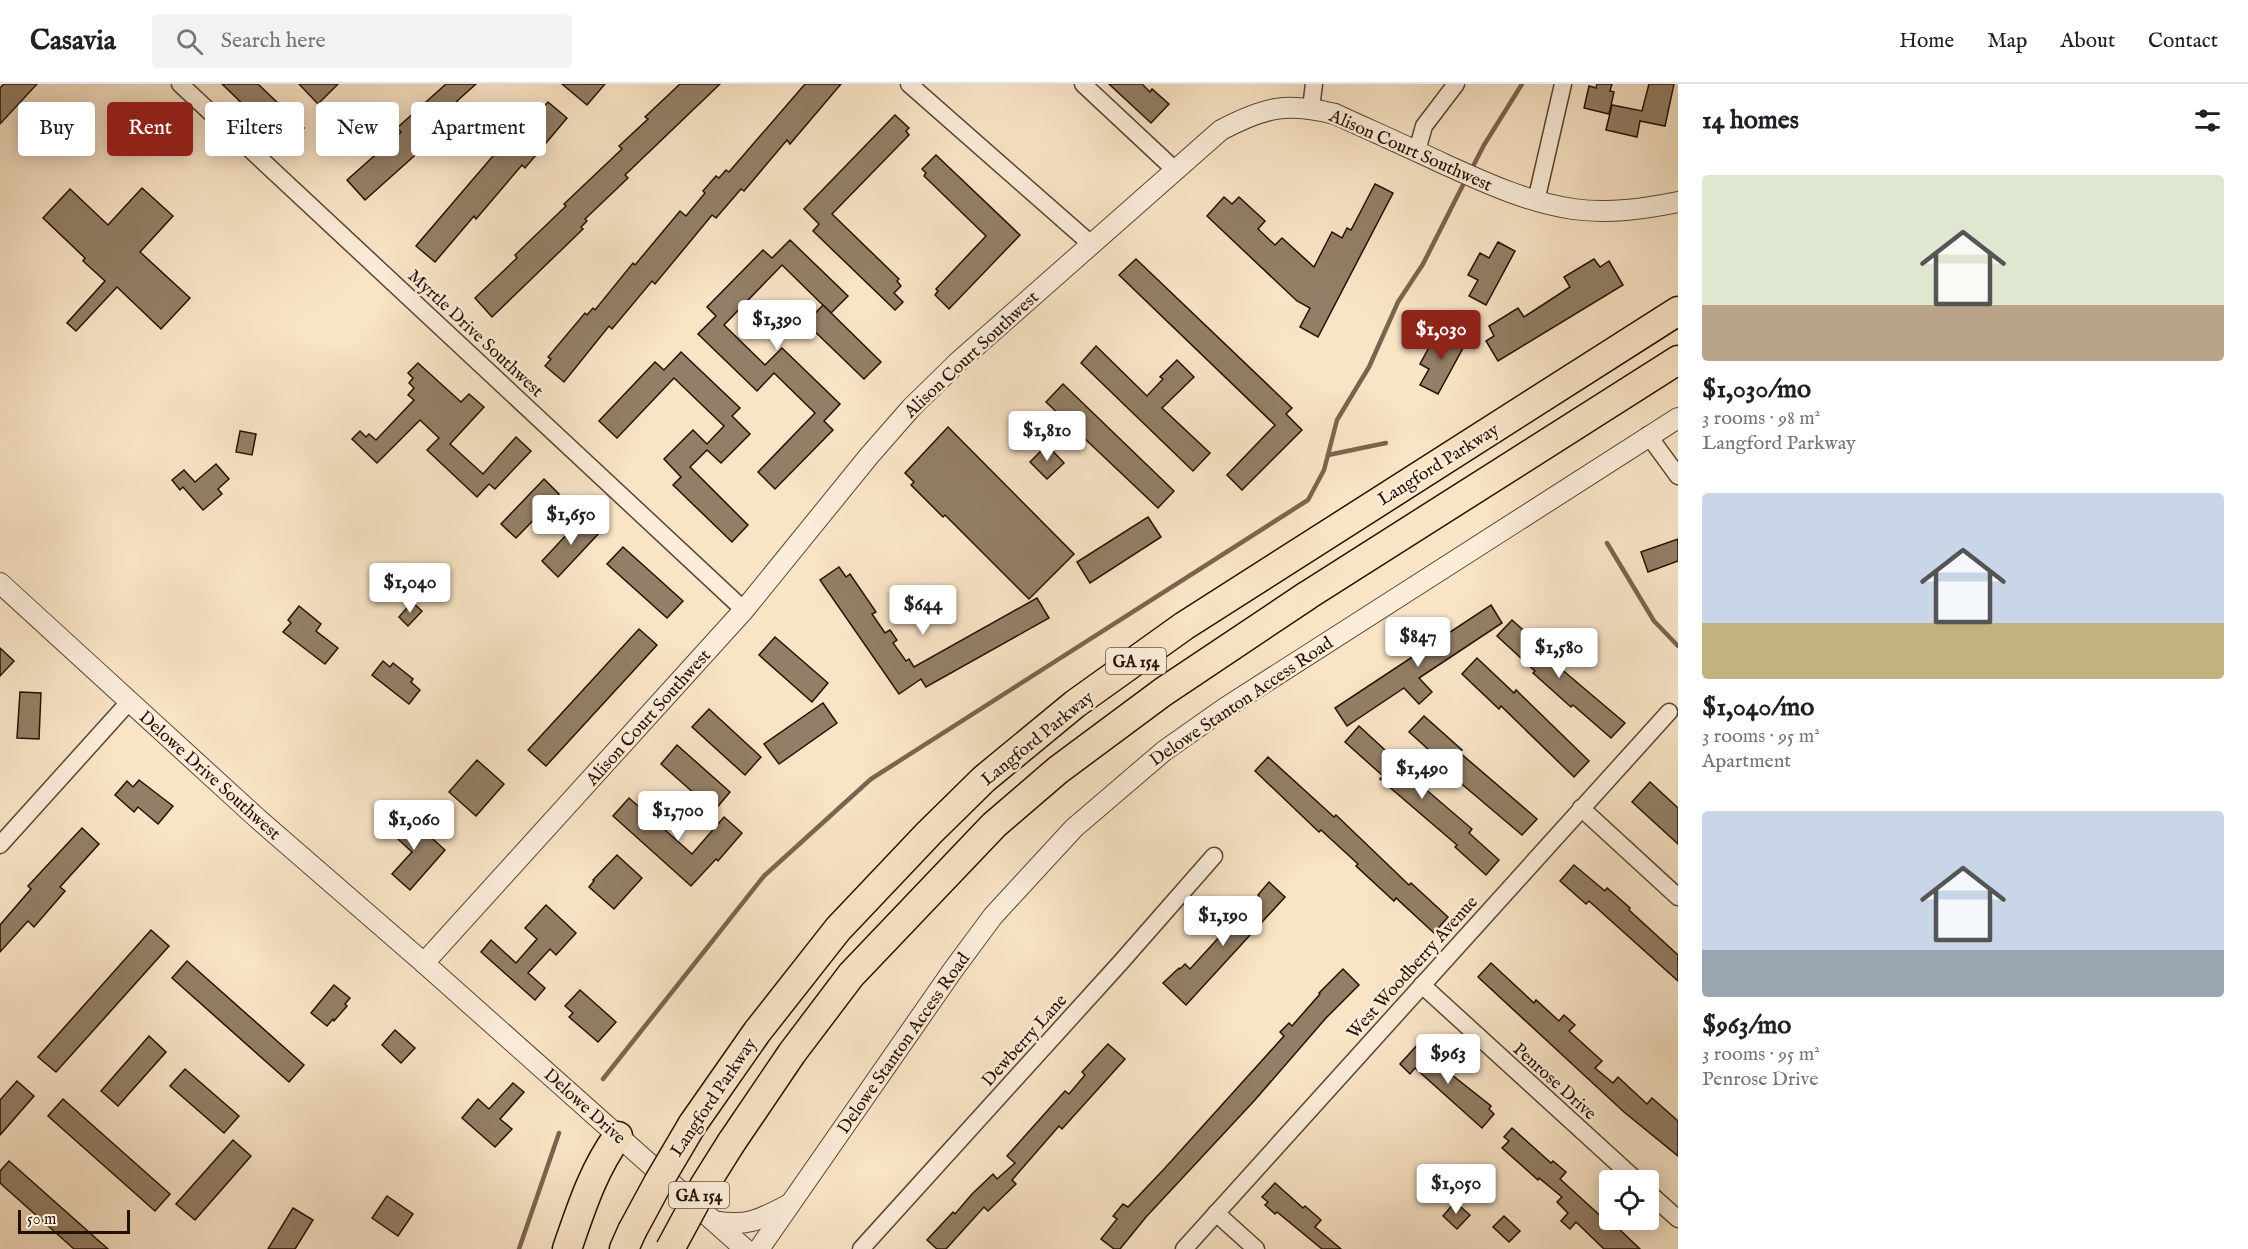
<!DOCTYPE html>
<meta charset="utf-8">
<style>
:root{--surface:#fff;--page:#f2f2f2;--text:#202124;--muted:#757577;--line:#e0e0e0;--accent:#8f2418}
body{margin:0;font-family:"IM FELL English",serif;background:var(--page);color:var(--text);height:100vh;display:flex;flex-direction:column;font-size:22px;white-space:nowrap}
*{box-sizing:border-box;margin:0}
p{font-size:20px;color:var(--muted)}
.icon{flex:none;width:33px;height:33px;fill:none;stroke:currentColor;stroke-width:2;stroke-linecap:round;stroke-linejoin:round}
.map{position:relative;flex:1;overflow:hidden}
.panel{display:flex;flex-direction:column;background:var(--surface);width:570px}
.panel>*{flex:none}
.top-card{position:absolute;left:18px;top:18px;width:570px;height:54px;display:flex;gap:12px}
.buttons{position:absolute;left:1599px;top:1086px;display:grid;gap:12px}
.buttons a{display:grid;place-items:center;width:60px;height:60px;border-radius:6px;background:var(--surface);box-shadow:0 3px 15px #0003;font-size:30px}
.scale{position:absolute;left:18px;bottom:15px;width:112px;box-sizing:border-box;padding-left:6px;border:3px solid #241200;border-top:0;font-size:16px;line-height:21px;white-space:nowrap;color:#241200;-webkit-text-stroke:4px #fbedda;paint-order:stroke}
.price{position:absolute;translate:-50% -51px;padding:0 14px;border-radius:6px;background:#fff;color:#222;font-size:20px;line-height:39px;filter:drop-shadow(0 2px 3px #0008)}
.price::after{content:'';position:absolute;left:50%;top:36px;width:18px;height:14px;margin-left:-9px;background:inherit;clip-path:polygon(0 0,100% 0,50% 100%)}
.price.selected{background:var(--accent);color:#fff}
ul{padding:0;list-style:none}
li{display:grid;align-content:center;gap:12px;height:318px;padding:0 24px}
li span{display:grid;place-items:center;height:186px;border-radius:6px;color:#555}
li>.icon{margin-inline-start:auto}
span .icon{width:108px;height:108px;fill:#fffc;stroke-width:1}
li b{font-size:26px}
h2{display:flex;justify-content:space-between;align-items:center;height:72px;padding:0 24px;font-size:26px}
.chip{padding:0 21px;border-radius:6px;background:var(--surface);box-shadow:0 3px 15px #0003;font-size:21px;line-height:54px}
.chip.selected{background:var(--accent);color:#fff}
header{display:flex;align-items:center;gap:36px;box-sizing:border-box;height:84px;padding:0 30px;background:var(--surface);border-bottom:2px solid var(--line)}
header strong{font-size:28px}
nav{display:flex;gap:33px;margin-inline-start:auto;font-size:21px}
.search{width:420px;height:54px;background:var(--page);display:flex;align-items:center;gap:15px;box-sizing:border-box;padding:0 21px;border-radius:6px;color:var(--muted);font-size:22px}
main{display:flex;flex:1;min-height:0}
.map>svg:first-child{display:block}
</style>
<header>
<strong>Casavia</strong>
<div class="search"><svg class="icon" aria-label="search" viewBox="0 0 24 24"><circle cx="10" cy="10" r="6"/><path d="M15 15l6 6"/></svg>Search here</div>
<nav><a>Home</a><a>Map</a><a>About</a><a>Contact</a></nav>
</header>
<main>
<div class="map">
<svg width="1678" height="1165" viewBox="0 0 1678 1165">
<rect width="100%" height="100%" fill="#f9e4c6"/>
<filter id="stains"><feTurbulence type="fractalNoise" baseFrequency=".00333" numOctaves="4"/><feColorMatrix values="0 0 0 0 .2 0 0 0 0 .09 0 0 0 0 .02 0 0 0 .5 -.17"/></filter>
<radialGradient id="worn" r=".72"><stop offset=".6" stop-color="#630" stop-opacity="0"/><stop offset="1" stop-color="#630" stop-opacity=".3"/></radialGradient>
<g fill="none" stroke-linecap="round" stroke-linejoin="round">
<g stroke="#79654f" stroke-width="4.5">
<polyline points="1470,88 1484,61 1522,0"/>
<polyline points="1328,371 1386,359"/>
<polyline points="1607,459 1654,537 1678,562"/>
<polyline points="603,995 764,792 871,695 1308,416 1324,386 1337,336 1369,283 1398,218 1423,180 1466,95"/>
<polyline points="519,1165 559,1049"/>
</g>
</g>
<g fill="#937f67" stroke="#241200" stroke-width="1.5">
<polygon points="4,0 37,0 0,40 0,4"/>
<polygon points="222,0 258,0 304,44 290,59 285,54 282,58"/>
<polygon points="299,0 338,0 318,20"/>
<polygon points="446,0 476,0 457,17 460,21 417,59 422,65 365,116 347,96 401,48 397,44"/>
<polygon points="562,0 605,0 587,21"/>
<polygon points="680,0 720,0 625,91 628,94 585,135 587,137 581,143 583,145 492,233 475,214 517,174 515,171 566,122 564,120 622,65 619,62 648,35 645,33"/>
<polygon points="805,0 841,0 790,60 787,56 744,107 741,105 716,134 712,131 655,200 652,197 612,245 609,242 564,298 545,282 551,275 548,273 585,229 587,231 593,224 595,226 633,179 635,181 680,127 686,132 705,109 703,107 716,92 719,94 726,86 729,88"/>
<polygon points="1109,0 1142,0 1150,8 1152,5 1169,20 1151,39"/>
<polygon points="1597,0 1612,0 1610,7 1614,8 1609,30 1584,24 1589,2 1596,4"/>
<polygon points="1649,0 1674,0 1665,42 1640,37 1637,53 1606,46 1612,21 1642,27"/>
<polygon points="548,18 567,34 525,84 522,81 476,135 474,132 435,178 416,162 498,66 500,68 506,61 509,64"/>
<polygon points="895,31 909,44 906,47 909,51 832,130 899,195 897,197 901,202 894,209 903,218 895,226 813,147 819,140 804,125"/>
<polygon points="936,71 1020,151 949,225 935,211 938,207 936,205 986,152 924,92 926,89 922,85"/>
<polygon points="1375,100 1393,109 1318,253 1300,243 1310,224 1297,217 1207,132 1224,113 1232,120 1239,113 1265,137 1258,145 1275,161 1282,154 1314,183 1332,148 1342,154 1347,144 1351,146"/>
<polygon points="142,104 173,132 140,168 190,214 161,245 117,203 76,247 67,239 105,197 83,177 85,174 43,134 70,105 108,141"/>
<polygon points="790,156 848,212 831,229 782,181 724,241 765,281 782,264 840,320 824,337 833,346 775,405 758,388 815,329 774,289 757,307 698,250 716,232 707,223 763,166 772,174"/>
<polygon points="1498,158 1515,167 1486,221 1469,212 1478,196 1468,191 1480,169 1489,174"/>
<polygon points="1136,175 1292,324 1286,330 1302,346 1242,406 1227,391 1275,341 1119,191"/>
<polygon points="1594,175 1600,183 1609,177 1623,201 1498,277 1486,257 1494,252 1489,242 1518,224 1524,233 1544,220 1570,203 1564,193"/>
<polygon points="823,221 881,278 864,295 806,239"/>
<polygon points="1449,247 1464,255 1469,253 1438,310 1420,301 1429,285 1420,280 1432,258 1441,263"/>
<polygon points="1096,262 1147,312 1163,295 1160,293 1177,276 1194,293 1162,324 1210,369 1193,387 1081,279"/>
<polygon points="681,268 740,324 732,332 750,350 721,379 707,366 690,383 748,441 732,458 673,401 681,393 664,375 693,346 707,360 724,342 674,294 617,354 599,337 655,278 664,286"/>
<polygon points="418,279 461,318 469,310 484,323 450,360 483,390 516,353 531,367 495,405 489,400 477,413 427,366 439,354 420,336 377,379 352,355 360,347 366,353 369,350 376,356 414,316 408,311 414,304 409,299 413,294 408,289"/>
<polygon points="1063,300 1174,407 1158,424 1046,318"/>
<polygon points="948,343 1074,470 1029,515 945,431 943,433 911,401 914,398 905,389"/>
<polygon points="240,347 256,350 252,371 236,368"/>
<polygon points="1047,361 1064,379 1047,395 1030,378"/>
<polygon points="216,380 229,395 218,405 222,410 203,426 183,403 180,406 172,396 184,386 195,398"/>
<polygon points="544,395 559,410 516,454 501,440"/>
<polygon points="584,432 601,447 558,493 542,477"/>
<polygon points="1148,433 1161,453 1090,499 1077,478"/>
<polygon points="1678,455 1678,477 1648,488 1641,468"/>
<polygon points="623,463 683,517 667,534 607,480"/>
<polygon points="839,483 846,493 850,490 876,528 872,530 885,549 890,546 897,556 893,559 906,577 909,575 914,583 1037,514 1049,534 926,603 921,595 899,610 820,496"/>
<polygon points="412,518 422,527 408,542 399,533"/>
<polygon points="1491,521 1502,539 1419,594 1432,608 1419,620 1404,604 1347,642 1335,624"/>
<polygon points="299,522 321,540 316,547 338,564 325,580 283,548 291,539 288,536"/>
<polygon points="1512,536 1550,570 1547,573 1625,639 1611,654 1573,621 1571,623 1533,589 1535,587 1497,552"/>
<polygon points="639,545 657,561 546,682 528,666"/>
<polygon points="775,553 828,599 812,618 759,571"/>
<polygon points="0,564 14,577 0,592"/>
<polygon points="1477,574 1514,609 1516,606 1589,677 1574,693 1501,622 1499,625 1462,590"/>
<polygon points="383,577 390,583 393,579 413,595 411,598 420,606 409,620 372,591"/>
<polygon points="20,608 41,609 39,655 17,654"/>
<polygon points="823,619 837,639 779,680 764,660"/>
<polygon points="709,625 761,673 745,691 692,643"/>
<polygon points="1424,632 1462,666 1459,668 1537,735 1522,751 1444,685 1447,682 1409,648"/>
<polygon points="1359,642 1397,677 1395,679 1472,745 1469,749 1499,776 1486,791 1455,763 1457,761 1380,695 1383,692 1345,658"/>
<polygon points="677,661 730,708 714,727 661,680"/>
<polygon points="1268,673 1334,733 1336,731 1409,801 1411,799 1448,833 1434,849 1396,814 1394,817 1356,782 1358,780 1321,746 1319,748 1255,687"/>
<polygon points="477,676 504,700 476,732 449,708"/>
<polygon points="139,696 173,722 158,740 138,723 134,728 115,711 127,697 133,703"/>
<polygon points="1650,698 1678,724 1678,760 1632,718"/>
<polygon points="629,714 692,770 724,733 742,749 718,777 716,775 691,802 613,732"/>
<polygon points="403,728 445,766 410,806 392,790 412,768 388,746"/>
<polygon points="82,744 99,760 60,803 65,807 34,843 28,837 0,868 0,841 31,805 28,802"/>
<polygon points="617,771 642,794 614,825 589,803 594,797 593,796"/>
<polygon points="1574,781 1605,807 1607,804 1630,824 1629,826 1678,871 1678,897 1589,817 1586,820 1560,797"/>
<polygon points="1269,798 1285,813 1186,921 1163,899 1179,884 1180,885 1185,880 1190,885 1223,849 1225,850 1259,812 1258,811"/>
<polygon points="546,821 576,849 556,871 550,865 528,889 545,904 535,916 481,868 491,856 516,879 537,855 525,844"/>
<polygon points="151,846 169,862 56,988 38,973"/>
<polygon points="187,877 304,981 289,998 172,894"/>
<polygon points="1491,879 1534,919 1536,916 1559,937 1564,931 1575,941 1569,947 1602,977 1595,984 1613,999 1618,993 1647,1020 1652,1014 1678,1037 1678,1072 1624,1028 1478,893"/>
<polygon points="1343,885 1359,901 1326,934 1254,1017 1146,1133 1120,1165 1114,1165 1101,1155 1117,1135 1113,1132 1123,1120 1128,1123 1165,1084 1284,952 1280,948 1289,939 1292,942 1320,910 1319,909"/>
<polygon points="334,901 350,914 345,920 347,922 334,937 333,935 327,942 311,929"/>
<polygon points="580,906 616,938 598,958 569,933 573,929 565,922"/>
<polygon points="395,946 415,964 401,979 382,961"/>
<polygon points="149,952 166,968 118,1022 101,1007"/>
<polygon points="1419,959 1447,987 1491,1022 1489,1025 1494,1030 1482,1044 1415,984 1410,990 1400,980"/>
<polygon points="1108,960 1125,975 1062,1045 1059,1042 1012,1096 1016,1100 988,1127 984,1123 946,1165 937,1165 927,1156 953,1128 955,1130 972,1110 993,1090 997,1095 1015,1079 1007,1072 1065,1007 1069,1010 1085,991 1082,988"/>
<polygon points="185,985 239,1032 224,1049 170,1002"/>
<polygon points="17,997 34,1012 0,1051 0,1016"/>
<polygon points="513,999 524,1008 500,1035 512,1045 495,1063 462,1034 478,1015 489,1025"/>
<polygon points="63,1015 170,1110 155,1127 48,1032"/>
<polygon points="1512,1044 1551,1079 1553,1077 1566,1088 1560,1095 1616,1146 1618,1144 1640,1165 1604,1165 1576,1138 1570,1145 1561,1137 1568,1129 1557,1118 1562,1113 1539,1094 1538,1096 1502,1064 1509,1057 1504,1053"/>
<polygon points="233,1056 251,1072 195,1136 176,1120"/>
<polygon points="9,1077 108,1165 74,1165 0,1099 0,1087"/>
<polygon points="1275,1099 1303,1124 1305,1122 1321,1136 1315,1143 1341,1165 1322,1165 1277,1128 1275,1130 1265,1121 1268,1118 1262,1113"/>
<polygon points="387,1112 413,1130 398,1152 372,1134"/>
<polygon points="1455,1118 1470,1131 1457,1145 1443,1132"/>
<polygon points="293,1124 313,1136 295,1165 268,1165"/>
<polygon points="1504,1132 1520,1147 1509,1158 1493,1143"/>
</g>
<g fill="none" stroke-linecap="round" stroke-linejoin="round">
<g stroke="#594632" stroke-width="19">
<g id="minor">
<polyline points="180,0 744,526"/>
<polyline points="909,0 1091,160"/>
<polyline points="1083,0 1175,86"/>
<polyline points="1311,24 1314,0"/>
<polyline points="1417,67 1424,42 1456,0"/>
<polyline points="1536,117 1563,0"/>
<polyline points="1648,351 1678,392"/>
<polyline points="1581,724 1678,813"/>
<polyline points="0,761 128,619"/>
<polyline points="1422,901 1636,1096"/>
<polyline points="1648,1108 1678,1135"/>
<polyline points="1216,1129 1256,1165"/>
<polyline points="861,1165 1121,878 1214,772"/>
<polyline points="1184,1165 1669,628"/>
</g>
</g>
<g stroke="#594632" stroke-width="22">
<g id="tertiary">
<polyline points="0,499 257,734 424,879 745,1165"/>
<path d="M424 879 744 526 869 372 911 324 958 278 1221 46C1265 23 1286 18 1335 30 1372 47 1408 63 1444 80 1486 99 1527 118 1573 125 1609 130 1643 125 1678 118"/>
<path d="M714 1137C747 1143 759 1136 788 1121"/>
<polyline points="759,1165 953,886 993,832 1074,744 1164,667 1225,624 1678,334"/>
</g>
</g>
<g stroke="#241200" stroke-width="31">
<g id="motorway">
<polyline points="692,1041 757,948 838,845 929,749 984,695 1075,620 1184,542 1678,227"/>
<polyline points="731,1059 792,969 851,891 994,741 1058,686 1163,608 1308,511 1678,276"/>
<path d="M567 1165C581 1125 593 1086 618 1052"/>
<polyline points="624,1165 632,1147"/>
</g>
</g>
<use href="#minor" stroke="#fbedda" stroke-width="16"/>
<use href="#tertiary" stroke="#fbedda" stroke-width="20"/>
<use href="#motorway" stroke="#f9e4c6" stroke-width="28"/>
<g stroke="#241200" stroke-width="31" stroke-linecap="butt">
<g id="motorway-bridge">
<polyline points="632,1147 659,1097 692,1041"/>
<polyline points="670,1165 704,1102 731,1059"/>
</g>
</g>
<use href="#motorway-bridge" stroke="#f9e4c6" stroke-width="28"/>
</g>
<g text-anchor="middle" stroke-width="5" stroke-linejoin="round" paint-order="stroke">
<g fill="#fbedda" stroke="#645441" stroke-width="1.5">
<rect x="1106" y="564" width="60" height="26" rx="4.5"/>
<rect x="669" y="1098" width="60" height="26" rx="4.5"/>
</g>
<g font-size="16" font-weight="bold" fill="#241200">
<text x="1136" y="583">GA 154</text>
<text x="699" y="1117">GA 154</text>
</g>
<g font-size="18" fill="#241200" stroke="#fbedda">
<text transform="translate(1411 66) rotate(24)" y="6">Alison Court Southwest</text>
<text transform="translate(476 249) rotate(43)" y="6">Myrtle Drive Southwest</text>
<text transform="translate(971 270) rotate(-43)" y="6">Alison Court Southwest</text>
<text transform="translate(1438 380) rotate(-32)" y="6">Langford Parkway</text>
<text transform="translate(1241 617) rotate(-34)" y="6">Delowe Stanton Access Road</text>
<text transform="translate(648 633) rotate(-48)" y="6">Alison Court Southwest</text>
<text transform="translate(1037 654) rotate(-39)" y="6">Langford Parkway</text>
<text transform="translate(210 691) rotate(42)" y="6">Delowe Drive Southwest</text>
<text transform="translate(1412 883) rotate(-48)" y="6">West Woodberry Avenue</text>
<text transform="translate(1024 956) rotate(-48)" y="6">Dewberry Lane</text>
<text transform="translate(903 959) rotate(-55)" y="6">Delowe Stanton Access Road</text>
<text transform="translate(1555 997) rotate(42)" y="6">Penrose Drive</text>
<text transform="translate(713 1013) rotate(-56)" y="6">Langford Parkway</text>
<text transform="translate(585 1022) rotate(42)" y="6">Delowe Drive</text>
</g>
</g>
<rect width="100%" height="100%" filter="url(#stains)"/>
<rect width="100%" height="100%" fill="url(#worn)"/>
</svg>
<div class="buttons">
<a><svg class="icon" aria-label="locate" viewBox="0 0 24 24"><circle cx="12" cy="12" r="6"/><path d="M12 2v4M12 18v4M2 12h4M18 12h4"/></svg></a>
</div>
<div class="scale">50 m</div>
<b class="price" style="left:777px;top:267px">$1,390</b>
<b class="price selected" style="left:1441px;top:277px">$1,030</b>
<b class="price" style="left:1047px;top:378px">$1,810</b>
<b class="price" style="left:571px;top:462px">$1,650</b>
<b class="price" style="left:410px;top:530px">$1,040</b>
<b class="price" style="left:923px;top:552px">$644</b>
<b class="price" style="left:1418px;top:584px">$847</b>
<b class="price" style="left:1559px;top:595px">$1,580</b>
<b class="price" style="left:1422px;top:716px">$1,490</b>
<b class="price" style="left:678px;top:758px">$1,700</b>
<b class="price" style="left:414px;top:767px">$1,060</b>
<b class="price" style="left:1223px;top:863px">$1,190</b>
<b class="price" style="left:1448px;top:1001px">$963</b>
<b class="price" style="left:1456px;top:1131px">$1,050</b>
<div class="top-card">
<a class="chip">Buy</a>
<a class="chip selected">Rent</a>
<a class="chip">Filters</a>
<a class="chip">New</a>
<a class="chip">Apartment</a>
</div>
</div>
<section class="panel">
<h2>14 homes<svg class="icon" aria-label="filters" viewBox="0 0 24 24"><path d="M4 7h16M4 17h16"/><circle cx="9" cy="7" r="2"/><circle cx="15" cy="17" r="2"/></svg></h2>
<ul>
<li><span style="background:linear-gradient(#dfe7d0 70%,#b9a48a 0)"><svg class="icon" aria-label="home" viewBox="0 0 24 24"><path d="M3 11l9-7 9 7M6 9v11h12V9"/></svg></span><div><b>$1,030/mo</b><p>3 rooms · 98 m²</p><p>Langford Parkway</p></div></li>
<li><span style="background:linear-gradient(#c9d6e8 70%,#c2b280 0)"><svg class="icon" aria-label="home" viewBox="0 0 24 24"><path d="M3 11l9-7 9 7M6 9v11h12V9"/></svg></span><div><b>$1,040/mo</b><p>3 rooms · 95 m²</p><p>Apartment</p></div></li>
<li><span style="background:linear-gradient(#c9d6e8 75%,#9aa5b1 0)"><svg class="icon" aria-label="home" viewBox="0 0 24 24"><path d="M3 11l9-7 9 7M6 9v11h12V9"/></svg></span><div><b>$963/mo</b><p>3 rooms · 95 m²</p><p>Penrose Drive</p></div></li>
</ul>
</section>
</main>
